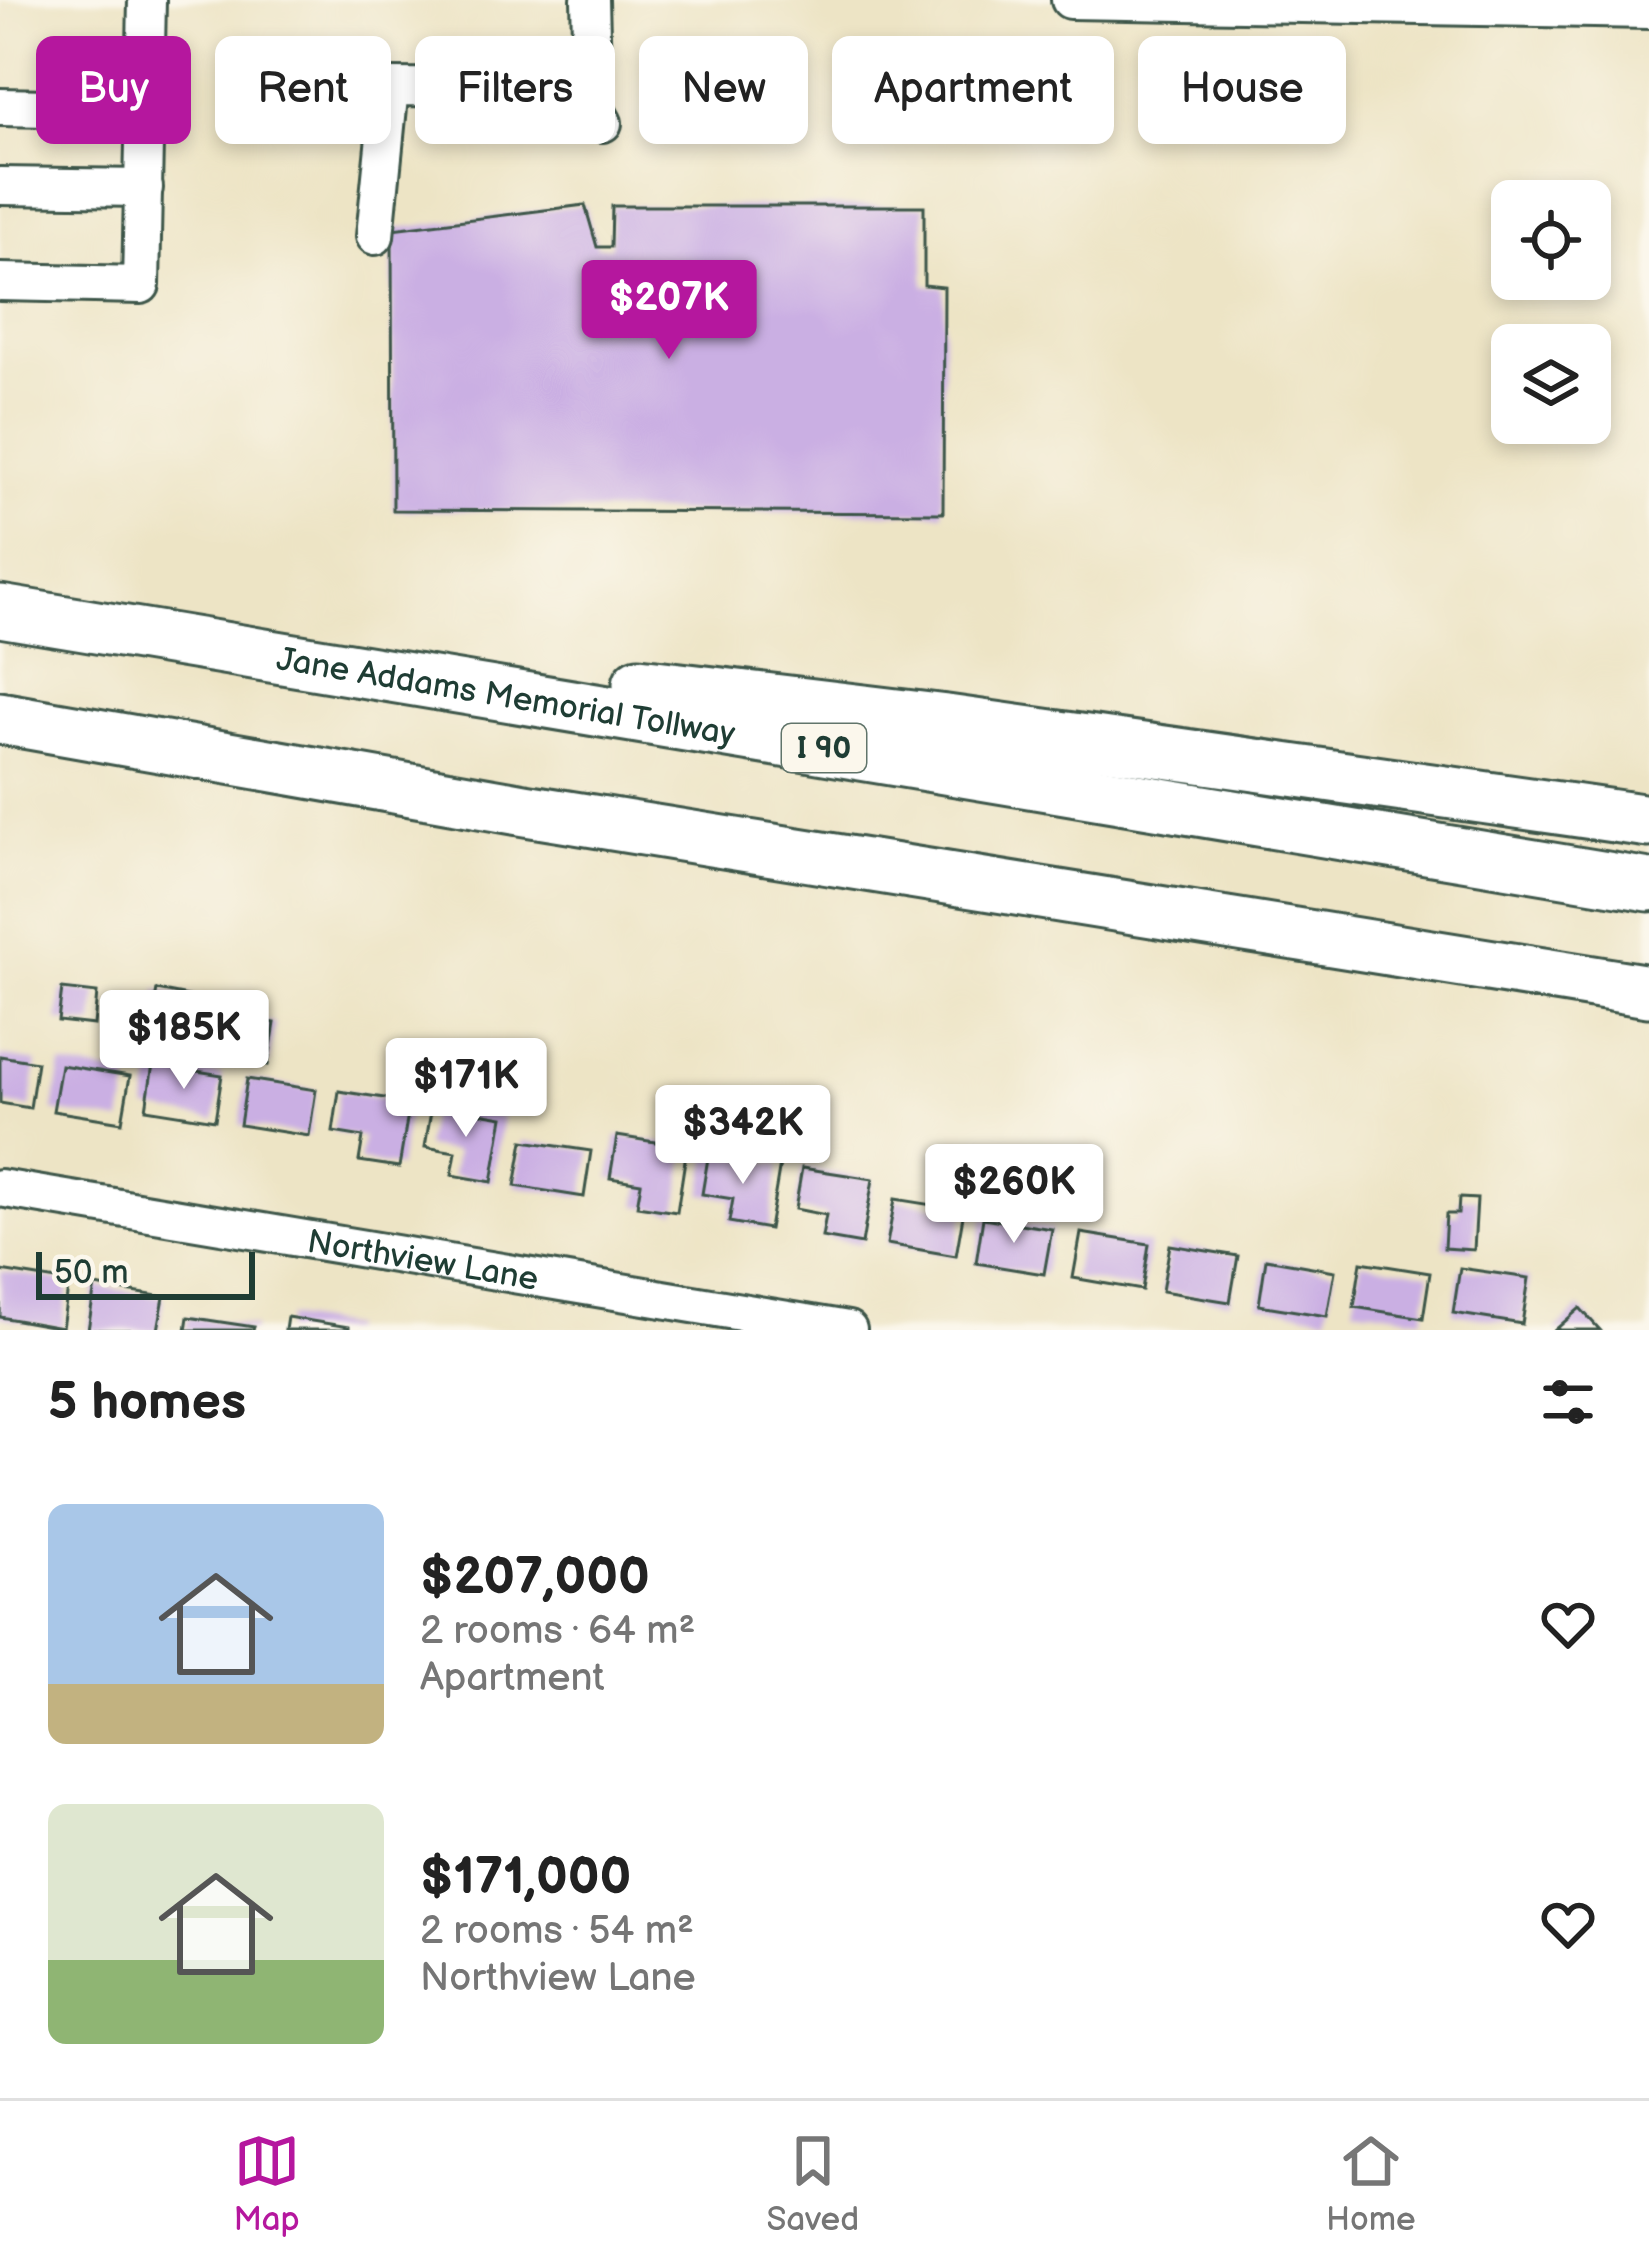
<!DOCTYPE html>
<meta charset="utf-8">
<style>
:root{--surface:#fff;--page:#f6f6f6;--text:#222;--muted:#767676;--line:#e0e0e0;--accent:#b5179e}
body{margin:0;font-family:"Balsamiq Sans",sans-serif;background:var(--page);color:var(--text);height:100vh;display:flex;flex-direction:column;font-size:45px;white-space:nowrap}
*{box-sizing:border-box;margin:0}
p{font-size:39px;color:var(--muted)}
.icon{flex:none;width:66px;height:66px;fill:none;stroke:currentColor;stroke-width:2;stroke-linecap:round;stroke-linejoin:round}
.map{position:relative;height:1330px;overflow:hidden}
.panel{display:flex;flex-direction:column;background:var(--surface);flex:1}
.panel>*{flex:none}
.banner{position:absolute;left:36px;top:36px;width:1578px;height:108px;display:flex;gap:24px}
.tools{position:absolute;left:1491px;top:180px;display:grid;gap:24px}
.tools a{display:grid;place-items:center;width:120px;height:120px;border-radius:18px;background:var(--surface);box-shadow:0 6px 18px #0003;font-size:60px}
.scale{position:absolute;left:36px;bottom:30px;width:219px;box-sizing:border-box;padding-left:12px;border:6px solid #1f3d34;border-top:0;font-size:33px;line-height:42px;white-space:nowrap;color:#1f3d34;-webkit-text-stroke:9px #fbf7ec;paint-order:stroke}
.price{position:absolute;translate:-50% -102px;padding:0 27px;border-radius:12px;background:#fff;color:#222;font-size:39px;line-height:78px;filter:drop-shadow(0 3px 6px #0008)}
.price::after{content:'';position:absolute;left:50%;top:72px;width:36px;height:27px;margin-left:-18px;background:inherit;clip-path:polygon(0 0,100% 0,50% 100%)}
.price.active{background:var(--accent);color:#fff}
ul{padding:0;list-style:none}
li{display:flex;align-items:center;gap:36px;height:300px;padding:0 48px}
li span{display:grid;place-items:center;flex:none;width:336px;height:240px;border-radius:18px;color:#555}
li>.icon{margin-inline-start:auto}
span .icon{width:144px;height:144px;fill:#fffc;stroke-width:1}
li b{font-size:51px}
h2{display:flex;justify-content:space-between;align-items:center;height:144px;padding:0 48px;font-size:51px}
.tag{padding:0 42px;border-radius:18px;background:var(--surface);box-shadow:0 6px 18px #0003;font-size:42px;line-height:108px}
.tag.active{background:var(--accent);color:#fff}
.menu{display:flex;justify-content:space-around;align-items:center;height:168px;border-top:3px solid var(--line);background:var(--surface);font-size:33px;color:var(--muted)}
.menu a{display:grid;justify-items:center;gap:6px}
.menu .active{color:var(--accent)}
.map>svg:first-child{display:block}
</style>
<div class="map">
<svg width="1649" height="1330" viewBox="0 0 1649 1330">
<rect width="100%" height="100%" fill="#fbf7ec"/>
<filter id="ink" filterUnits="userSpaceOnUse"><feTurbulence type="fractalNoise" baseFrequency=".00833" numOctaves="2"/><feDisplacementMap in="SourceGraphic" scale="24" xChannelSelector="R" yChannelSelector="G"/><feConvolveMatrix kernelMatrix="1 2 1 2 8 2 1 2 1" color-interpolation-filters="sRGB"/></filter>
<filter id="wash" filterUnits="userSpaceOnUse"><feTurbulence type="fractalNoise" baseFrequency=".004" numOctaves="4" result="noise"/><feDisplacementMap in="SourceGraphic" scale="48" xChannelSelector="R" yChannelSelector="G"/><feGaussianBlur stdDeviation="2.7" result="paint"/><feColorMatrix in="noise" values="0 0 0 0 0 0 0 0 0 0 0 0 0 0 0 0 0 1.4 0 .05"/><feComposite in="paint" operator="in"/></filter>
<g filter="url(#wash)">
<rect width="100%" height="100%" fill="#ede4c5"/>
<g id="blocks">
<g fill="#caafe3">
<polygon points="585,205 597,247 611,247 612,206 924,206 924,285 944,287 943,513 393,510 392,229"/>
<polygon points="62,989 97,993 94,1025 58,1021"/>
<polygon points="157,990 193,997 184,1044 148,1038"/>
<polygon points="247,1018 275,1023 268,1065 240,1061"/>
<polygon points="0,1056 37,1062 30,1108 0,1103"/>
<polygon points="153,1064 222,1075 215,1120 146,1109"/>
<polygon points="61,1065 130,1076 122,1122 53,1111"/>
<polygon points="247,1079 316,1090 309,1136 240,1125"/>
<polygon points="339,1091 410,1102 399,1167 359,1161 363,1137 333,1132"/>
<polygon points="432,1105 503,1117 492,1182 452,1175 456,1152 425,1147"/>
<polygon points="617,1136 687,1147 677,1212 637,1206 641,1183 610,1178"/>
<polygon points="523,1141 591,1151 584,1197 515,1186"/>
<polygon points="709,1152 780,1164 769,1229 729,1222 733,1199 702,1194"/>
<polygon points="802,1168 873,1179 862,1244 822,1237 826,1215 795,1209"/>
<polygon points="1459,1198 1477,1199 1474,1250 1444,1248 1446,1214 1458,1214"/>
<polygon points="895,1199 964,1210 956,1256 887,1244"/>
<polygon points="983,1218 1052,1229 1044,1274 976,1263"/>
<polygon points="1081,1233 1149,1244 1142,1290 1073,1278"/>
<polygon points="1170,1245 1238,1256 1230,1302 1162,1291"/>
<polygon points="1266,1259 1335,1271 1327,1316 1259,1305"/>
<polygon points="1361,1262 1430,1273 1423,1318 1354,1307"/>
<polygon points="1460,1268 1529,1278 1522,1324 1453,1313"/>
<polygon points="1,1271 69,1282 62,1328 0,1317"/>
<polygon points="95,1286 164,1297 158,1330 88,1330"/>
<polygon points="1580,1308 1600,1330 1555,1330"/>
<polygon points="188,1317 254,1327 253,1330 186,1330"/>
<polygon points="287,1317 349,1327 349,1330 285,1330"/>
</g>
</g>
</g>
<g filter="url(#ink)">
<use href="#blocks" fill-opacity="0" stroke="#3e564a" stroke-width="3"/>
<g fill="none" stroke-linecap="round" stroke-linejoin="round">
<g stroke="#3e564a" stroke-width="42">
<g id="minor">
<polyline points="590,0 593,105 603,123"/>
<polyline points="1070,0 1649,10"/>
<polyline points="0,107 146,110"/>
<polyline points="0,186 144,188"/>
<polyline points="375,236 390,87 593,89"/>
<polyline points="0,282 141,285 147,0"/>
<path id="s1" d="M0 1188 848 1330"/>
</g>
</g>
<g stroke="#3e564a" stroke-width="57">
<g id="highway">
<path id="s2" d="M0 611 1649 885"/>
<polyline points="639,684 947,721 1649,821"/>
<polyline points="0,718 525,810 1649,991"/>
</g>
</g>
<use href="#minor" stroke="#fff" stroke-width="36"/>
<use href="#highway" stroke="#fff" stroke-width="51"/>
</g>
</g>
<g text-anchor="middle" stroke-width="12" stroke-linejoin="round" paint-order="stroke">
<rect fill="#fbf7ec" stroke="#61756b" stroke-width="3" x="782" y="724" width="84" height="48" rx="9"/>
<g font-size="30" font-weight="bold" fill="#1f3d34">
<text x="824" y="758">I 90</text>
</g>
<g font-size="33" fill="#1f3d34" stroke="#fbf7ec">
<text dy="12" stroke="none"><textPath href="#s2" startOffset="513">Jane Addams Memorial Tollway</textPath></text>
<text dy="12" stroke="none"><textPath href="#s1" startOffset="429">Northview Lane</textPath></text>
</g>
</g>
</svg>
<div class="tools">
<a><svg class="icon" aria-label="locate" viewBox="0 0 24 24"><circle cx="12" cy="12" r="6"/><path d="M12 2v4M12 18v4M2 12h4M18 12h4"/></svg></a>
<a><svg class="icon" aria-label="layers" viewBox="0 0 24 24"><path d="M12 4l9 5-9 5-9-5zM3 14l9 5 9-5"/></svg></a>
</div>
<div class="scale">50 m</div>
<b class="price active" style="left:669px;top:362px">$207K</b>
<b class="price" style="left:184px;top:1092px">$185K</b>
<b class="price" style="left:466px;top:1140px">$171K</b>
<b class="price" style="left:743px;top:1187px">$342K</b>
<b class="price" style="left:1014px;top:1246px">$260K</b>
<div class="banner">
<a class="tag active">Buy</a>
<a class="tag">Rent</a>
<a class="tag">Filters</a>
<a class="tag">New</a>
<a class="tag">Apartment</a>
<a class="tag">House</a>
</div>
</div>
<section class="panel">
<h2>5 homes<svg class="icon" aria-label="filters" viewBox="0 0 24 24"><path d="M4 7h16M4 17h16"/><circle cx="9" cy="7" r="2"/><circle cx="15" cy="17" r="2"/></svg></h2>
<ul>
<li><span style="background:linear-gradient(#a9c7e8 75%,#c2b280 0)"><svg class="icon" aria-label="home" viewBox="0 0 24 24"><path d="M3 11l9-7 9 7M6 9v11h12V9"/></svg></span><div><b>$207,000</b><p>2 rooms · 64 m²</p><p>Apartment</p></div><svg class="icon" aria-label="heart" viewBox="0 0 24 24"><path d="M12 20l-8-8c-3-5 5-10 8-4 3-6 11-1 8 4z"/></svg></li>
<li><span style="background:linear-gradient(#dfe7d0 65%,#8fb573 0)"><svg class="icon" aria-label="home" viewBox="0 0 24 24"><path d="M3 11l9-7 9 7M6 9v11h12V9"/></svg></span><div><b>$171,000</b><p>2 rooms · 54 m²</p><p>Northview Lane</p></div><svg class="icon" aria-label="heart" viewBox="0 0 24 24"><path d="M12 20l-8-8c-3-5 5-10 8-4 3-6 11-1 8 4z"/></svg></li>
</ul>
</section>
<nav class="menu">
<a class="active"><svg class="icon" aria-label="map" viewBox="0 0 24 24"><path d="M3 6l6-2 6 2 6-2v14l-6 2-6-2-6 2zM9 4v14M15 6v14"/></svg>Map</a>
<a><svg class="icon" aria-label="saved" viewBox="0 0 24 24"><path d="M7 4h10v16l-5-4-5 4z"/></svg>Saved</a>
<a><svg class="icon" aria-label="home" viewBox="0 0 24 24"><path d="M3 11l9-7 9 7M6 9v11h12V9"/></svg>Home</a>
</nav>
